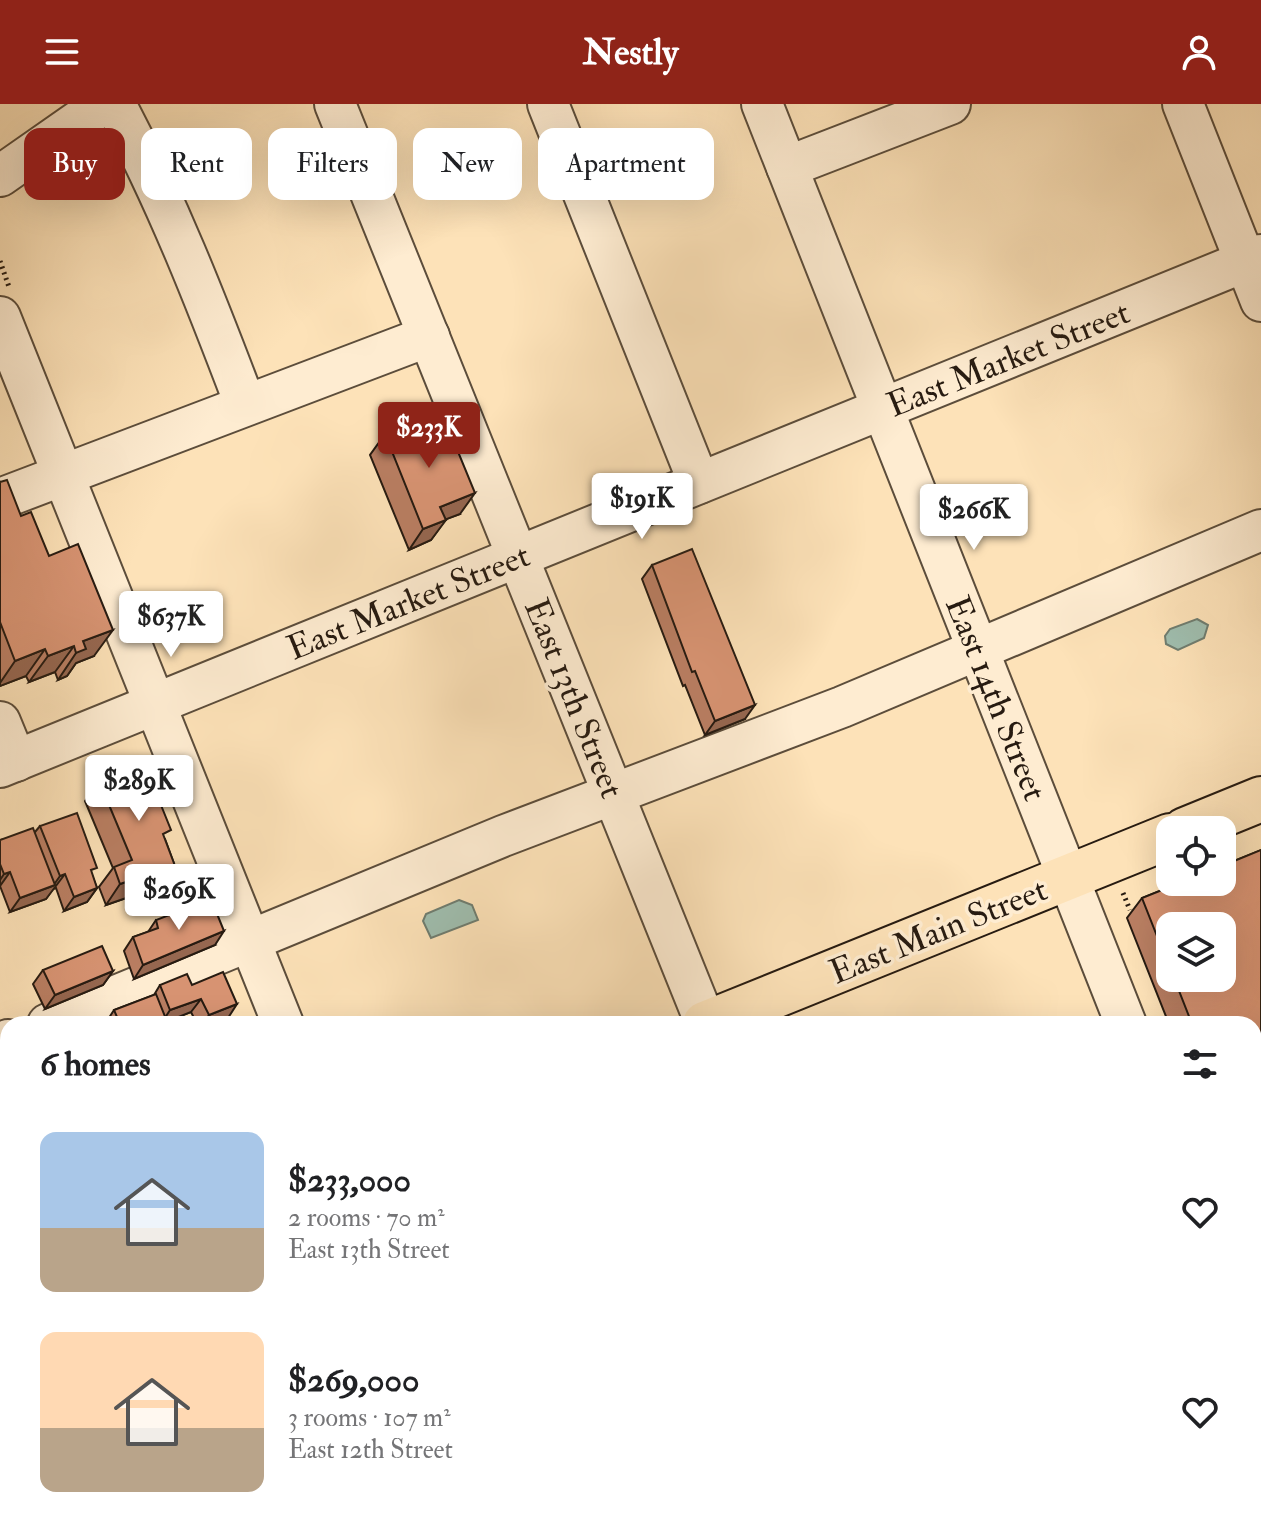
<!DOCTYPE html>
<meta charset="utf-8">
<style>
:root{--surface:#fff;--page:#f6f6f6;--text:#202124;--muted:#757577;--accent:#8f2418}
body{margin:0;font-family:"IM FELL Double Pica",serif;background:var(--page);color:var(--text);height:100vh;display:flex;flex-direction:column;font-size:30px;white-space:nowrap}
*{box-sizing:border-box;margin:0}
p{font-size:26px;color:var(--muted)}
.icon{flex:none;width:44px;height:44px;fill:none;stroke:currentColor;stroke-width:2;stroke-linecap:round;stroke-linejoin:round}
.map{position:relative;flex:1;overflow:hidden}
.drawer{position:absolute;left:0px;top:912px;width:1262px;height:514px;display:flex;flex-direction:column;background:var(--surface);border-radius:24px 24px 0 0;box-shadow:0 8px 32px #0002}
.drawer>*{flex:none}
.banner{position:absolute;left:24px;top:24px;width:800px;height:72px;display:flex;gap:16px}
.controls{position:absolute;left:1156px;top:712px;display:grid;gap:16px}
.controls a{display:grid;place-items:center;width:80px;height:80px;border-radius:16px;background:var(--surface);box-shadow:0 8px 32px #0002;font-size:40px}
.price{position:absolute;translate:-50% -68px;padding:0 18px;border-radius:8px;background:#fff;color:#222;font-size:26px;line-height:52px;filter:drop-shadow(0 2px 4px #0008)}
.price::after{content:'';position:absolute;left:50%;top:48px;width:24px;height:18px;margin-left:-12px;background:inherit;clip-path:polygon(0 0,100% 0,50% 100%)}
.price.selected{background:var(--accent);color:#fff}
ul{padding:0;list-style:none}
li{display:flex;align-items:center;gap:24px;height:200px;padding:0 40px}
li span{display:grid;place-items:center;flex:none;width:224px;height:160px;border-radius:16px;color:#555}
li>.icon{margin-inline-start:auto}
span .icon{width:96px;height:96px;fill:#fffc;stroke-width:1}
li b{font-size:34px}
h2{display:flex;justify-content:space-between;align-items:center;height:96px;padding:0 40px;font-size:34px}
.tag{padding:0 28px;border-radius:16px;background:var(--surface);box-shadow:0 8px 32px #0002;font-size:28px;line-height:72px}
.tag.selected{background:var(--accent);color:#fff}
header{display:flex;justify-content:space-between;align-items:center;height:104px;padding:0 40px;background:var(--accent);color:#fff;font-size:36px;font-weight:800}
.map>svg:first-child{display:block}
</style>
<header><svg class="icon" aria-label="menu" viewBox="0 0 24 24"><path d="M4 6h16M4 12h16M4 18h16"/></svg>Nestly<svg class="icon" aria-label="person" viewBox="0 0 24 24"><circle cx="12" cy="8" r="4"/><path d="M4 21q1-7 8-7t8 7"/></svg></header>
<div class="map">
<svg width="1261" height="1425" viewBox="0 0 1261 1425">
<rect width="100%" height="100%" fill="#fde2b8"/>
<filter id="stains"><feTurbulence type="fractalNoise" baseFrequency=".0025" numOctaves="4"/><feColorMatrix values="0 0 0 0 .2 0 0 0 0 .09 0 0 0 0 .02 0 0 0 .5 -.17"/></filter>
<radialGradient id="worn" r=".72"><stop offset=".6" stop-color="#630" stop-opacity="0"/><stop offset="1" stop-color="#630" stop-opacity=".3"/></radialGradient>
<polygon fill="#bec390" stroke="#726f50" stroke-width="2" points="470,1418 629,1418 613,1425 439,1425"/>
<g fill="#9fbeaf" stroke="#6f7d70" stroke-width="2">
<polygon points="1197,515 1208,521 1204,534 1178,546 1166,540 1165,532 1170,525"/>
<polygon points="459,796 472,801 478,816 431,834 423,817 426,810"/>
</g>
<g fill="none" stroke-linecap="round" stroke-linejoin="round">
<g stroke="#5c4d3b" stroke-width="44">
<g id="minor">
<path d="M115 0C167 97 206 197 245 300"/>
<polyline points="335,0 706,920"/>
<polyline points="548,0 699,379"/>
<polyline points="762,0 1126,920"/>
<polyline points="1183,0 1261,197"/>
<polyline points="787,63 950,0"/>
<polyline points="0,72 103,0"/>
<polyline points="0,213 283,920"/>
<polyline points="0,395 429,232"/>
<polyline points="0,618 16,657"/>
<polyline points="0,663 1261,151"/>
<polyline points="48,920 503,732 842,603 1261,426"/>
<polyline points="0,939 8,936"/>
<polyline points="1254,1243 1261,1261"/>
<polyline points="0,1250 8,1272"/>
<polyline points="64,1418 67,1425"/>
<polyline points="913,1418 917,1425"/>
<polyline points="390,1425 418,1418"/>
</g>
</g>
<g stroke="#271b11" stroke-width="48">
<g id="major">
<polyline points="1185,726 1261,695"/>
<polyline points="705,920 1170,732"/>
<polyline points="0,1235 8,1231"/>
</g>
</g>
<g stroke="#271b11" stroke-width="5" stroke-dasharray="2 4" stroke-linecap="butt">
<polyline points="0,157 9,183"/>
<polyline points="1123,789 1130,806"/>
<polyline points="1254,1178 1261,1195"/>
</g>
<use href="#minor" stroke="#feecd1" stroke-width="40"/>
<use href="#major" stroke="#fde2b8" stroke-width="44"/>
</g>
<g fill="#b97e62" stroke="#271b11" stroke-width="2" fill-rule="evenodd">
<polygon points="385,330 460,410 446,415 431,436 409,446 370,351"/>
<polygon points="0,378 21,412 49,452 94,552 76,559 67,572 58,576 55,568 29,578 26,572 0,582"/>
<polygon points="652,461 745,615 705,631 685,581 683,582 642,475"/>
<polygon points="99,677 165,735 175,762 161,782 106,801 99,783 113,764 85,697"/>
<polygon points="40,722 92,771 97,784 87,798 64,807 56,784 53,785 46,795 10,808 0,782 0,736 35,728"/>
<path d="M1261 746V1095L1254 1102V920H1169L1127 814 1142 794ZM1170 822 1222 874H1170Z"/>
<polygon points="156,816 215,841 134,875 124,847 133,833 148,828"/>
<polygon points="43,866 113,867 103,881 45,905 33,880"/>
<polygon points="160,881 192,881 228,914 212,920 197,920 191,908 167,917 168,920 105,920 114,906 154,891"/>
<polygon points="8,1047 8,1112 0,1091 0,1057"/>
<polygon points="163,1418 190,1418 193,1425 165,1425"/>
</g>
<g fill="#966750" stroke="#271b11" stroke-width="2">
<polygon points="475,389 460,410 426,423 440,403"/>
<polygon points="446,416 431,436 409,446 423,425"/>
<polygon points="113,526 94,552 76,559 67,572 58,576 76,549 83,537"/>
<polygon points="74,542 55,568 29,578 48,552"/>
<polygon points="45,545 26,572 0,582 0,579 15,557"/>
<polygon points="755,601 745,615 705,631 715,617"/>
<polygon points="175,762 161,782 106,801 120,780"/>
<polygon points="10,768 0,782 0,776 4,770"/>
<polygon points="65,770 46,795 10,808 20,794 53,782 60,772"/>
<polygon points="97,784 87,798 64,807 74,793"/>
<polygon points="224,827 215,841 134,875 143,861"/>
<polygon points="113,867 103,881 45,905 55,891"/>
<polygon points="201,895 191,908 161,920 170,906"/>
<polygon points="237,900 228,914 212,920 203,920 209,911"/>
<polygon points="8,989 8,1000 0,1003 0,992"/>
<polygon points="1261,1088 1261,1095 1254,1102 1254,1097"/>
</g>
<g fill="#d79372" stroke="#271b11" stroke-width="2">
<polygon points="427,314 437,339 452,333 475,389 440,403 446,416 423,425 385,330"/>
<polygon points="7,376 21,412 31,408 49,452 78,440 113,526 83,537 86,545 76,549 74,542 48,552 45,545 15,557 0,518 0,378"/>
<polygon points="692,445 755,601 715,617 695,567 692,568 652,461"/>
<polygon points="144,659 171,726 163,730 175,762 120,780 114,763 132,756 99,677"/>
<polygon points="77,709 97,764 91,766 97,784 74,793 65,770 60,772 40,722"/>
<polygon points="33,724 55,781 20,794 10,768 4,770 0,760 0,736"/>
<polygon points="1261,746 1261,1088 1259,1090 1254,1076 1254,920 1192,920 1174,874 1222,874 1222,822 1170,822 1170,865 1142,794 1182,778 1222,778 1222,762"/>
<polygon points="211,795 224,827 143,861 133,833 158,824 156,816"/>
<polygon points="102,842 113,867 55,891 43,866"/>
<polygon points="223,868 237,900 209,911 201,895 170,906 160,881 187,870 192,881"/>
<polygon points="156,890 168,920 120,920 114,906"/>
<polygon points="7,947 8,950 8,989 0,992 0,949"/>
<polygon points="0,1346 6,1363 0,1365"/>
<polygon points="114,1418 138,1418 139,1425 115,1425"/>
<polygon points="170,1418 190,1418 193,1425 172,1425"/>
<polygon points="18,1419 20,1425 3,1425"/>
</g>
<g text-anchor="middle" stroke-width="7" stroke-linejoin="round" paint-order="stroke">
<g font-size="34" fill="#271b11" stroke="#feecd1">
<text transform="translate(1008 254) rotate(-22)" y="12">East Market Street</text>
<text transform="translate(408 497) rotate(-22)" y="12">East Market Street</text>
<text transform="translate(575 594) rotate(68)" y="12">East 13th Street</text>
<text transform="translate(997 594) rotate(68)" y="12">East 14th Street</text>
<text transform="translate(938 826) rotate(-22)" y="12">East Main Street</text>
</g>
</g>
<rect width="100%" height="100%" filter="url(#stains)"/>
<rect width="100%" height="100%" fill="url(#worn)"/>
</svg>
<div class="controls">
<a><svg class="icon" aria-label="locate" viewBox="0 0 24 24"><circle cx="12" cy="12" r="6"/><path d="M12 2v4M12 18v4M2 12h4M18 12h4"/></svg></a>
<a><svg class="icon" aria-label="layers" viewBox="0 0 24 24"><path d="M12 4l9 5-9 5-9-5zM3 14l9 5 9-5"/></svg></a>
</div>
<b class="price selected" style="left:429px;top:366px">$233K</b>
<b class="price" style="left:642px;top:437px">$191K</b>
<b class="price" style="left:974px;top:448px">$266K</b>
<b class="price" style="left:171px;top:555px">$637K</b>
<b class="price" style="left:139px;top:719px">$289K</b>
<b class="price" style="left:179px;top:828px">$269K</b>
<div class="banner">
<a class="tag selected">Buy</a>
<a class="tag">Rent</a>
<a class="tag">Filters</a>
<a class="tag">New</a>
<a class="tag">Apartment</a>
</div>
<section class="drawer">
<h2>6 homes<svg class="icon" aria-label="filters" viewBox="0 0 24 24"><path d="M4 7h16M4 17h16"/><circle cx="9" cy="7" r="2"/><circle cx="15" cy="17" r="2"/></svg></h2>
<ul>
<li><span style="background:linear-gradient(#a9c7e8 60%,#b9a48a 0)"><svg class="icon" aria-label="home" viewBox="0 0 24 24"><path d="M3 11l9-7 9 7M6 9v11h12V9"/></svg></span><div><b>$233,000</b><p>2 rooms · 70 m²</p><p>East 13th Street</p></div><svg class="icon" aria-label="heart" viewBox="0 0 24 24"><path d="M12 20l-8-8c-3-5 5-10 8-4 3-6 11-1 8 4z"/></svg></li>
<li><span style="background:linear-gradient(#ffd9b3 60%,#b9a48a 0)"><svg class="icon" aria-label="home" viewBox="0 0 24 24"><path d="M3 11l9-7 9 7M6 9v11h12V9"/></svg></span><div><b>$269,000</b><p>3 rooms · 107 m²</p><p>East 12th Street</p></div><svg class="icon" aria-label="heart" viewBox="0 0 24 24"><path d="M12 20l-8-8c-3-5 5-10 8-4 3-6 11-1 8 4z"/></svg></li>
</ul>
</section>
</div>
